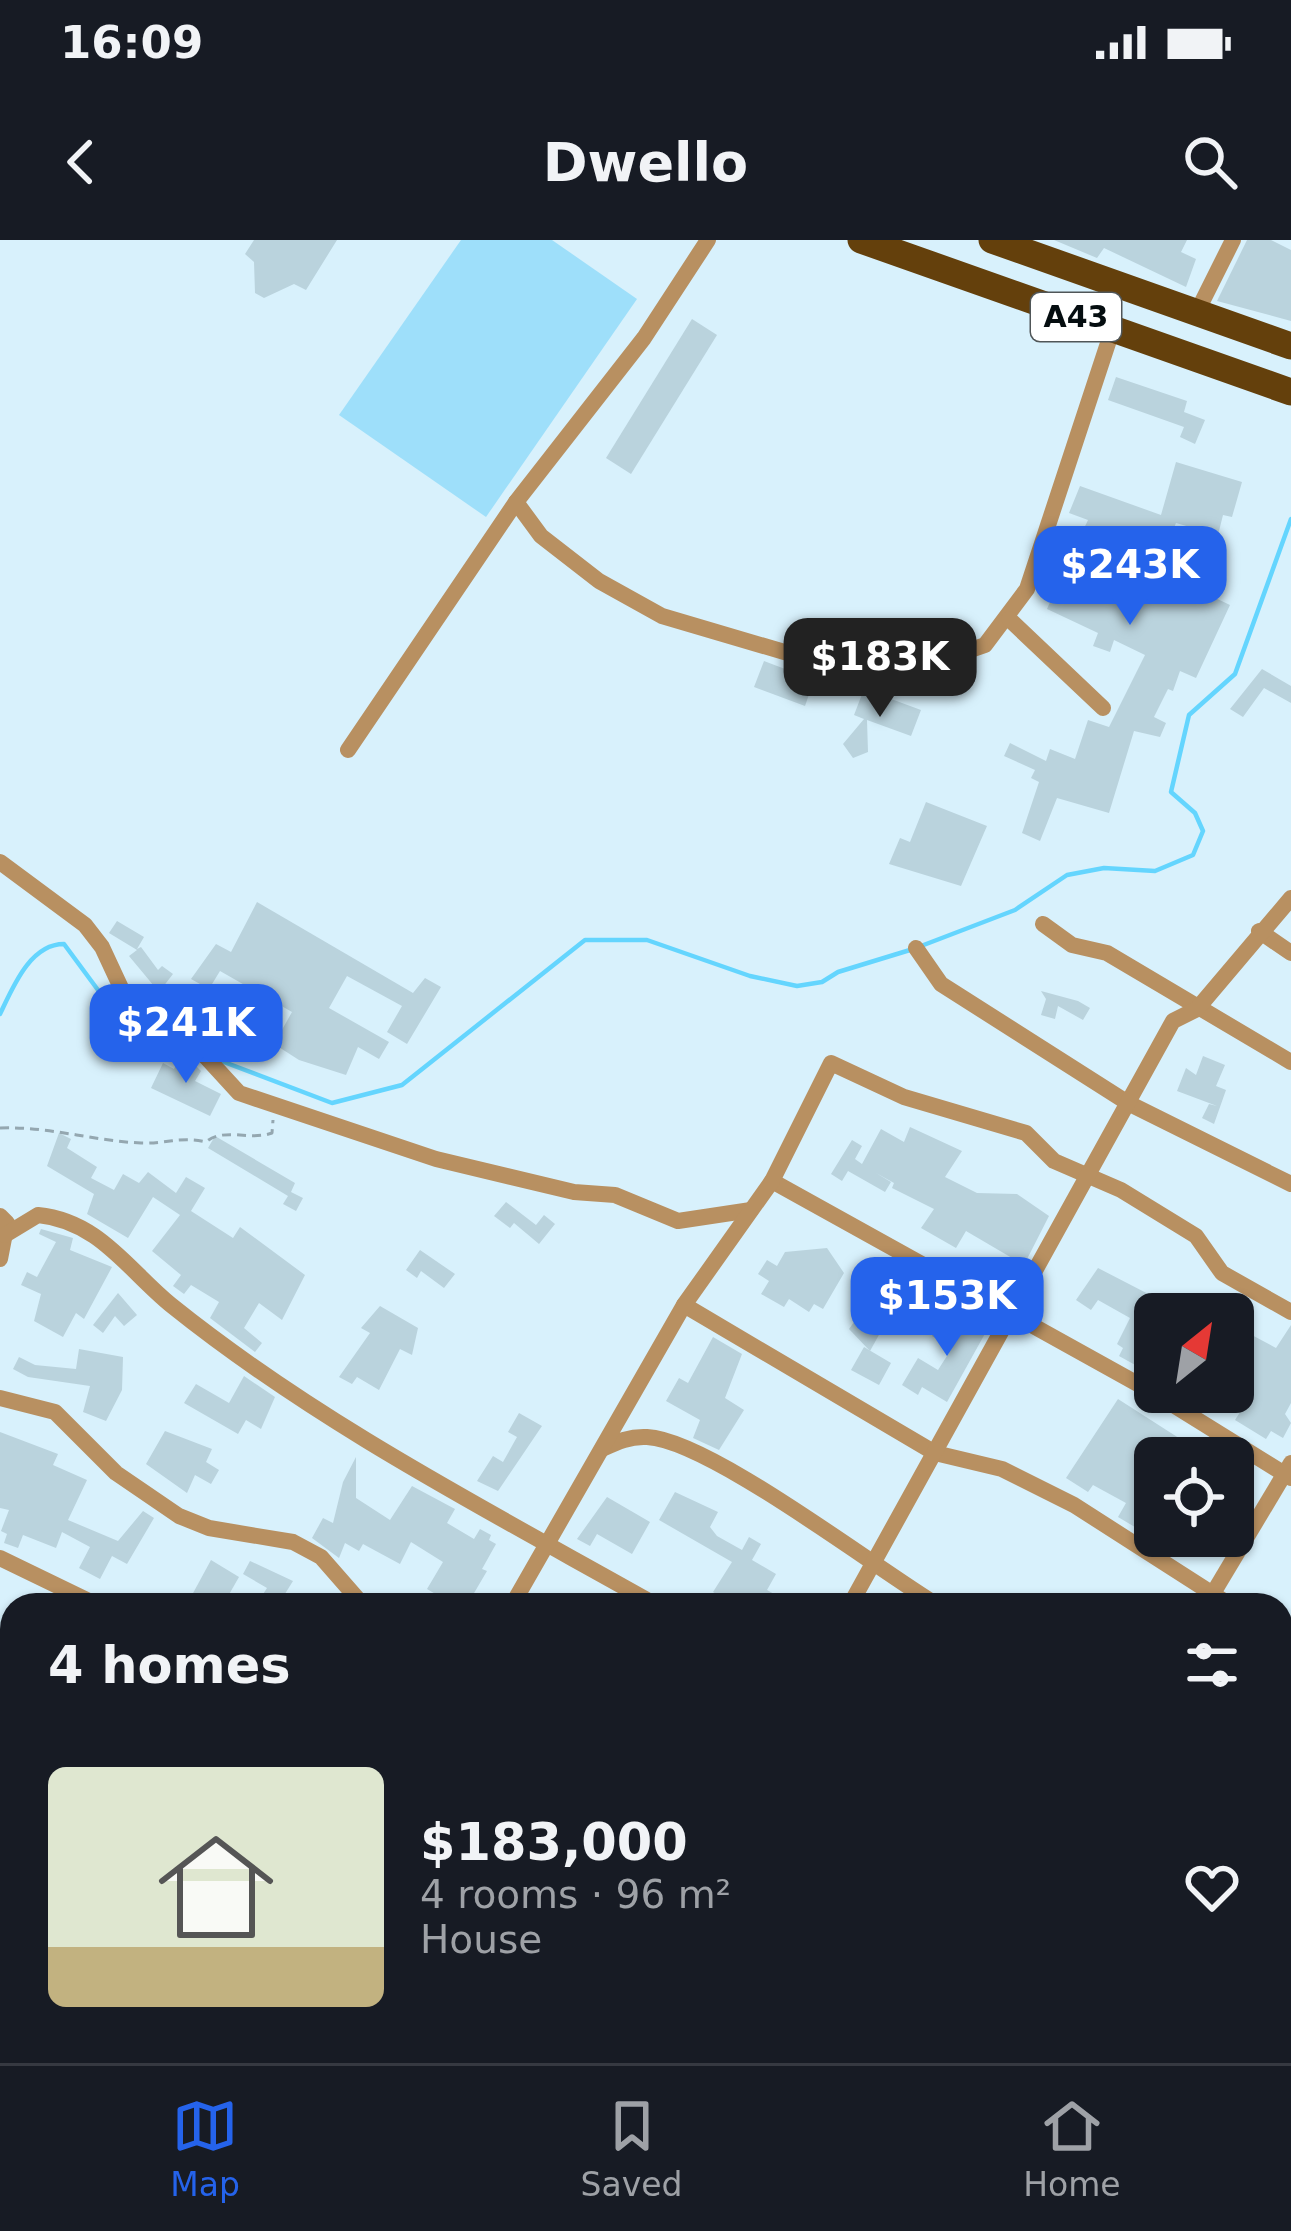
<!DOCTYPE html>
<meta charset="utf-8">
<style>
:root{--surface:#171b24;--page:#20242c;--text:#f1f3f6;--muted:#9ea1a6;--line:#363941;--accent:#2563eb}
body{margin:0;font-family:"DejaVu Sans",sans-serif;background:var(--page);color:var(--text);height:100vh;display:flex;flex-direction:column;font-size:45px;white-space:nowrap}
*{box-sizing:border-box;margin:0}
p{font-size:39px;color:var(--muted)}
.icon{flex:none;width:66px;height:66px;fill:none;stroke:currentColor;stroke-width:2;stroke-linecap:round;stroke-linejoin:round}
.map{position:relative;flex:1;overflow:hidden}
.details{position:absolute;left:0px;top:1353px;width:1293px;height:471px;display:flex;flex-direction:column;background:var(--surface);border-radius:36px 36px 0 0;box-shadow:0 3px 9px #0004}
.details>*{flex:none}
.needle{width:78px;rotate:30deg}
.controls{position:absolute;left:1134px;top:1053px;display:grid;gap:24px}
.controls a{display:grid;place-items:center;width:120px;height:120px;border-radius:18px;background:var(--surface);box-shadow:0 3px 9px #0004;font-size:60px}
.price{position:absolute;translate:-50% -102px;padding:0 27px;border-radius:24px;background:var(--accent);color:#fff;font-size:39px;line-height:78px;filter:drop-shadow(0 3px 6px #0008)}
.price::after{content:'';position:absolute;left:50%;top:72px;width:36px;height:27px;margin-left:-18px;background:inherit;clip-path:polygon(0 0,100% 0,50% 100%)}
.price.active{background:#222;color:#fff}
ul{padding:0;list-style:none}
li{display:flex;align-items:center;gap:36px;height:300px;padding:0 48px}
li span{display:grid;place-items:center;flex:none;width:336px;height:240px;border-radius:18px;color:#555}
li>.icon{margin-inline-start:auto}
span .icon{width:144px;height:144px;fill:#fffc;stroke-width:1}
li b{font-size:51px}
h2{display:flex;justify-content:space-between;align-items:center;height:144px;padding:0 48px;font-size:51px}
.status{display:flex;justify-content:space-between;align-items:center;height:84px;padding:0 60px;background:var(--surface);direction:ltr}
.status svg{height:33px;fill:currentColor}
header{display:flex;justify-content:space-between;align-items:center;height:156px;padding:0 48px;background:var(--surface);font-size:54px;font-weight:700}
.menu{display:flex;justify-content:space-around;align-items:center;height:168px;border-top:3px solid var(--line);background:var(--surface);font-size:33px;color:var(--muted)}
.menu a{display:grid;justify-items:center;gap:6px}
.menu .active{color:var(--accent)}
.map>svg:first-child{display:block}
</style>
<div class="status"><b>16:09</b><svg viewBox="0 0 49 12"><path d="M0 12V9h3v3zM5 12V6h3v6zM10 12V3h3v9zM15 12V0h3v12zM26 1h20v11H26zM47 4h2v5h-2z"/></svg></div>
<header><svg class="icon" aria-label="back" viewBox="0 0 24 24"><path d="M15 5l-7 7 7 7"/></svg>Dwello<svg class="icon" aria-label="search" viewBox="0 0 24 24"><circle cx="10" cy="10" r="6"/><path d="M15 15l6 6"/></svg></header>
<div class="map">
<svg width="1291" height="1823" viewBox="0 0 1291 1823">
<rect width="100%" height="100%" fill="#d8f1fc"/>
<polygon fill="#9edffa" points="461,0 552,0 637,59 486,277 339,175"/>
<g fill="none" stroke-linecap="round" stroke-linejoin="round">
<g stroke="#64d5fe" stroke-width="4.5">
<polyline points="921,706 1015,670 1067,635 1104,628 1155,631 1193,615 1203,591 1195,573 1171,552 1189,475 1235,434 1291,279"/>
<path d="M0 774C13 747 30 704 64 704L112 769 180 799"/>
<polyline points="216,819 332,863 402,845 585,700 647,700 750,736 797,746 822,742 838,732 910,710"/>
</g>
</g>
<g fill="#bad3dd">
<polygon points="254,0 337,0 306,50 294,44 264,58 255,53 254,22 245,14"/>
<polygon points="1054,0 1187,0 1181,12 1196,19 1186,47 1104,8 1097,18"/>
<polygon points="1247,0 1271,0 1291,10 1291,81 1217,61"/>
<polygon points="692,79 717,95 631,234 606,218"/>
<polygon points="1116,137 1187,161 1184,172 1205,180 1195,204 1180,197 1184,187 1108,160"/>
<polygon points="1176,222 1242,242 1232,277 1223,275 1218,295 1176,283 1171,295 1158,290 1144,324 1230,365 1196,438 1180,431 1173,451 1168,449 1154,477 1166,483 1160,497 1134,491 1109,573 1057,558 1040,601 1022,593 1039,542 1031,538 1035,530 1004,516 1010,503 1046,521 1050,509 1075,519 1088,480 1109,487 1145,415 1114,400 1110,412 1093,406 1098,393 1047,369 1054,353 1046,349 1054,331 1062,335 1088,280 1069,273 1080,246 1161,275"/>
<polygon points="764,421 814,440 805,466 754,447"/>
<polygon points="1262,429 1291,446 1291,463 1264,448 1243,477 1230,469"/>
<polygon points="864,449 921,470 911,496 867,480 868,512 853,518 843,504 864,479 854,475"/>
<polygon points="926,562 987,586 961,646 889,624 900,598 910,602"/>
<polygon points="257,662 413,753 425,738 441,747 407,804 387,792 402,766 347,736 329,768 389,802 379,819 358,807 346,835 299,820 274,804 292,772 220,731 209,749 191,739 216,704 231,712"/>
<polygon points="117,681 144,697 137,709 141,707 158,730 162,726 173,734 159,752 129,716 137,710 109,693"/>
<polygon points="1041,751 1078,761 1090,768 1083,780 1058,766 1055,779 1041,775 1046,759"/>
<polygon points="183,813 201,831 195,841 221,854 210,876 151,848 163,823 174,829"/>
<polygon points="1203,816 1225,825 1216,846 1226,850 1214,884 1202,878 1209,864 1217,866 1177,851 1186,828 1196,835"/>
<polygon points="910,887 962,911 945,937 977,953 1017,954 1049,976 1024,1025 966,991 956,1008 921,988 934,969 892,948 894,943 876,933 891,942 885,952 848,931 842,941 831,934 852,900 862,906 855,919 862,924 881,889 904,902"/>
<polygon points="59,893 71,899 67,908 97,927 91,938 114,950 123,934 139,943 148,932 176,953 186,937 205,948 191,971 233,998 240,987 305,1035 282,1080 259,1063 244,1088 262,1103 255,1112 210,1078 219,1062 191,1045 184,1054 173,1046 181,1035 152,1011 180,975 153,957 128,998 87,974 94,954 47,926"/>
<polygon points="215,896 295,943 291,952 303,958 296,971 283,964 288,956 208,908"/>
<polygon points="506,962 536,985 544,975 555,984 539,1004 514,983 510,988 494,976"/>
<polygon points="41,989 73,998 70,1010 112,1027 84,1079 76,1073 63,1097 34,1081 41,1054 21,1045 27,1032 37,1037 56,1002 39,994"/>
<polygon points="827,1008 844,1033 823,1069 814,1064 809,1072 789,1059 784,1067 761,1054 769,1041 758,1034 767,1020 777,1026 785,1012"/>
<polygon points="420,1010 455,1034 444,1048 421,1031 417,1038 406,1030"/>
<polygon points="1098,1028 1187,1074 1155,1074 1155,1136 1119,1116 1123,1108 1117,1104 1130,1078 1098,1060 1091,1070 1076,1060"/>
<polygon points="118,1053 137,1075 124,1086 115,1076 103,1093 93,1085"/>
<polygon points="870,1060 911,1083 906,1092 885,1084 870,1111 849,1089"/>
<polygon points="380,1066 418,1088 412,1115 400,1109 379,1150 357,1137 352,1144 339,1137 370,1093 361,1088"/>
<polygon points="944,1076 974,1093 984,1076 992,1081 947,1162 922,1147 918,1155 902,1145 918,1118 938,1130 952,1108 932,1096"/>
<polygon points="1233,1085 1276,1108 1291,1085 1291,1163 1285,1174 1291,1183 1283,1198 1271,1191 1266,1199 1235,1180 1253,1152 1233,1140"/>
<polygon points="713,1097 742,1114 725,1158 744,1170 719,1210 693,1198 700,1180 666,1161 679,1138 688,1143"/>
<polygon points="864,1107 891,1123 879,1145 851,1130"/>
<polygon points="79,1109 123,1117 122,1150 106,1181 83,1172 90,1146 28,1137 13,1129 19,1117 35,1125 76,1129"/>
<polygon points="244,1136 275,1157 261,1189 246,1180 238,1194 184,1163 196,1144 229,1163"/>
<polygon points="1118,1159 1210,1218 1155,1218 1155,1299 1118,1277 1126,1263 1093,1245 1088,1252 1066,1238"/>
<polygon points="519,1173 542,1186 498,1251 477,1241 493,1216 503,1222 517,1197 508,1192"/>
<polygon points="165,1191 212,1209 206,1222 219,1230 211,1244 195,1235 187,1253 146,1224"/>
<polygon points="0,1192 58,1214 53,1225 87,1240 68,1280 118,1301 143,1271 154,1278 127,1324 112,1316 100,1339 79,1328 90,1307 62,1292 56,1308 23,1295 18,1308 4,1303 7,1294 1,1291 9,1270 0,1268"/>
<polygon points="356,1217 356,1258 390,1280 412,1246 455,1269 447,1283 474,1299 480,1289 491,1295 489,1300 496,1304 482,1329 487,1331 467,1365 454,1365 427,1349 443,1322 411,1302 400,1324 363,1304 359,1311 345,1303 339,1318 312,1298 323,1278 333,1283 343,1242"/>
<polygon points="675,1252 718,1272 710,1287 717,1296 742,1310 749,1297 761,1304 752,1320 776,1334 767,1350 794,1365 732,1365 713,1352 732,1322 659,1280"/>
<polygon points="607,1257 650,1282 632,1314 597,1294 590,1306 577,1299"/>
<polygon points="211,1320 239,1337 223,1365 192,1355"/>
<polygon points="250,1321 293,1341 278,1365 256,1365 267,1348 243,1334"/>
</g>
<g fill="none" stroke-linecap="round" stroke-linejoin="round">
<path stroke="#94a7b0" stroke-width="3" stroke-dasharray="9 6" stroke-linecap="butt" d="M0 888C49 886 93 901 141 903 165 904 181 896 206 902 223 887 250 901 272 893L273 880"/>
<g stroke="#b89061" stroke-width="16">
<polyline points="1197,72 1233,0"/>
<polyline points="516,262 541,296 599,341 662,376 808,419 870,426 933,423 985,405 1027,349 1112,91"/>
<polyline points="1009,379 1103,468"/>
<polyline points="348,510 516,262 644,98 708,0"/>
<polyline points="0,622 85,685 102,707 122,750 173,781 239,853 436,919 574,952 615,955 678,981 751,970"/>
<polyline points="1043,684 1072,705 1107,713 1291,822"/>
<polyline points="1259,691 1291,713"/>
<polyline points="916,708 941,744 1128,863 1291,944"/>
<polyline points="772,941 1154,1153 1291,1238"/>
<polyline points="0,976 7,983 0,1019"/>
<path d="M5 995 38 975C99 981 128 1030 171 1065 319 1184 491 1272 656 1365"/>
<polyline points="684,1065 935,1213 1002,1229 1074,1265 1230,1365"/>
<polyline points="0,1158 55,1172 116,1233 179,1276 209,1288 293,1302 321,1317 363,1365"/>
<path d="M602 1209C617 1202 630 1196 647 1197 709 1200 874 1327 937 1365"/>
<polyline points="0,1318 97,1365"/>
<polyline points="512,1365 684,1065 772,941 831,823 904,857 1026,893 1054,921 1121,950 1196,996 1222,1033 1291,1072"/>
<polyline points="850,1365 1173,781 1197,769 1291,658"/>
<polyline points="1206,1365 1291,1223"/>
<polyline points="1281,1396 1291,1403"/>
<polyline points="0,1484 12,1488"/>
<polyline points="1281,1568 1291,1573"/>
<polyline points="0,1658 12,1639"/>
<polyline points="1281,1729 1291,1735"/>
<polyline points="258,1812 276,1823"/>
<polyline points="548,1812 567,1823"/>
<polyline points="859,1812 878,1823"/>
<polyline points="1131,1812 1150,1823"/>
<polyline points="593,1823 599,1812"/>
<polyline points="946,1823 953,1812"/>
</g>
<g stroke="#64400c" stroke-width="27">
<polyline points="861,0 1291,152"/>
<polyline points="992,0 1291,106"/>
</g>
</g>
<g text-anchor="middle" stroke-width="12" stroke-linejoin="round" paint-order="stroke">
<rect fill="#fff" stroke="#505658" stroke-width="3" x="1031" y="53" width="90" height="48" rx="9"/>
<g font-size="30" font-weight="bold" fill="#050d10">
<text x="1076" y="87">A43</text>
</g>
</g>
</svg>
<div class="controls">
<a><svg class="needle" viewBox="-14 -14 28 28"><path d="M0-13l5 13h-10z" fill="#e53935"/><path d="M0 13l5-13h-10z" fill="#9ea1a6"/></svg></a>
<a><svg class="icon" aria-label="locate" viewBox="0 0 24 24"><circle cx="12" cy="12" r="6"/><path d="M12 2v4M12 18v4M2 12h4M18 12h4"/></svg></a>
</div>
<b class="price" style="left:1130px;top:388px">$243K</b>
<b class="price active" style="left:880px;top:480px">$183K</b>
<b class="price" style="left:186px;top:846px">$241K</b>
<b class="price" style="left:947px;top:1119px">$153K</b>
<section class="details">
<h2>4 homes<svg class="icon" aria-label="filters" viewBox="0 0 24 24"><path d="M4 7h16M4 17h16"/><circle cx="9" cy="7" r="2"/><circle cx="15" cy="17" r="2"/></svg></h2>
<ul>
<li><span style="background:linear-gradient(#dfe7d0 75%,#c2b280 0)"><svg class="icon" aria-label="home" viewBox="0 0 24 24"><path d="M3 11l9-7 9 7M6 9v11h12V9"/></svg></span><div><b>$183,000</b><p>4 rooms · 96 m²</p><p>House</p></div><svg class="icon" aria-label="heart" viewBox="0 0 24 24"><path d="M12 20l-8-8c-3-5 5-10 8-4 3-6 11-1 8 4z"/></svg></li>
</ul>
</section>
</div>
<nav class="menu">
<a class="active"><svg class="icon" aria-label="map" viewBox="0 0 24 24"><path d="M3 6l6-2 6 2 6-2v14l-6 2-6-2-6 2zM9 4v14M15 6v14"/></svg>Map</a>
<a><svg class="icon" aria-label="saved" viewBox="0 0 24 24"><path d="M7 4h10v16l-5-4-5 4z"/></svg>Saved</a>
<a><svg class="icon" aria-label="home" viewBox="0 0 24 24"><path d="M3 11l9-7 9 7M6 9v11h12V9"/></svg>Home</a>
</nav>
